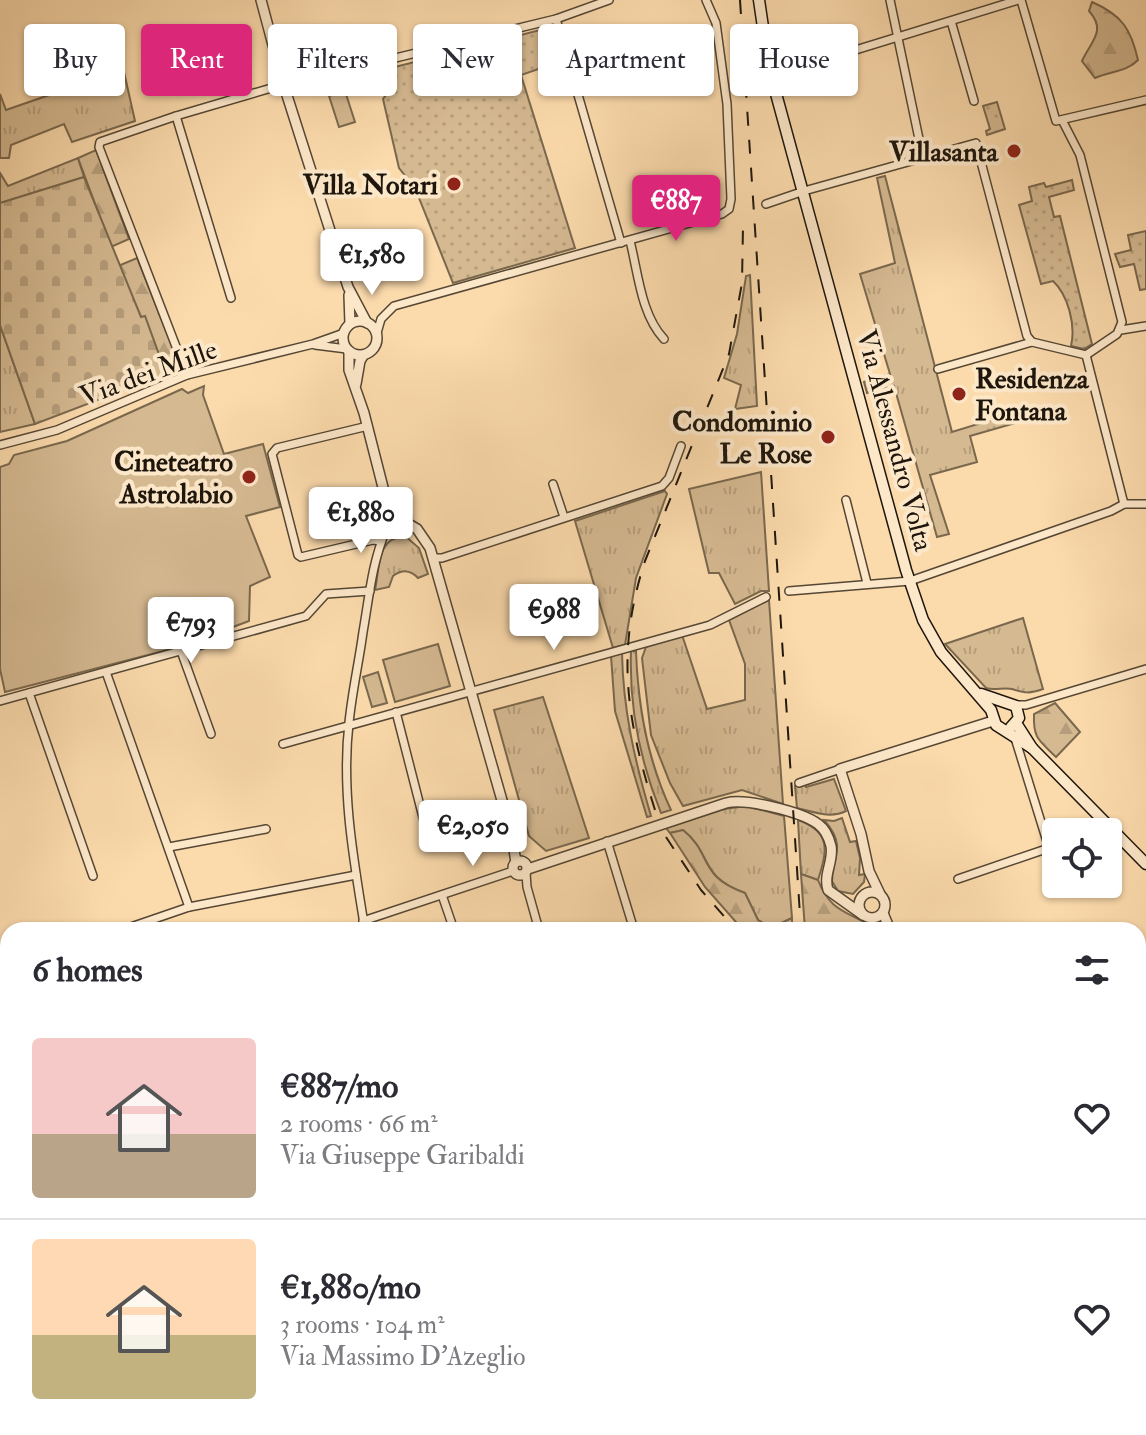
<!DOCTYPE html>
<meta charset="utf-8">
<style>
:root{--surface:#fff;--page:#f2f2f3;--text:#2b2b33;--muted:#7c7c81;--line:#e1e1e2;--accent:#db2777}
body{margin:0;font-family:"IM FELL Double Pica",serif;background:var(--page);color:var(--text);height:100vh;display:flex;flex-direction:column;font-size:30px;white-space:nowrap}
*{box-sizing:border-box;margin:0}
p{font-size:26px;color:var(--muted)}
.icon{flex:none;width:44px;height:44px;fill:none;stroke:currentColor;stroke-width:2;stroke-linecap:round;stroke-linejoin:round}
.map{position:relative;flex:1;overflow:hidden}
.drawer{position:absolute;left:0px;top:922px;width:1146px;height:514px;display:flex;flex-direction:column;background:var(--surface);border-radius:24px 24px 0 0;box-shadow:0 2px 6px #0004}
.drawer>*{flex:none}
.hud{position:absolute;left:24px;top:24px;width:1098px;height:72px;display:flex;gap:16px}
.fabs{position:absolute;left:1042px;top:818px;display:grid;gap:16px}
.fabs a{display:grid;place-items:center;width:80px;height:80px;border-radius:8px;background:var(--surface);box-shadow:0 2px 6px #0004;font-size:40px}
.price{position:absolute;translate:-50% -68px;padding:0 18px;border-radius:8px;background:#fff;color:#222;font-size:26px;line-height:52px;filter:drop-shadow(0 2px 4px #0008)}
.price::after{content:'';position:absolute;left:50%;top:48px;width:24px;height:18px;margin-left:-12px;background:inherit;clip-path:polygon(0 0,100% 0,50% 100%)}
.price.current{background:var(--accent);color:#fff}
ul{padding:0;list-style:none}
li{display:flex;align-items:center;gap:24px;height:200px;padding:0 32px}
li+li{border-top:2px solid var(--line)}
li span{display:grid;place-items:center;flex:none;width:224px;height:160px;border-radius:8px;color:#555}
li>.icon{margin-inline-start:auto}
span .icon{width:96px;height:96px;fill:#fffc;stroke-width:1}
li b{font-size:34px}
h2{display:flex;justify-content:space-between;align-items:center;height:96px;padding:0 32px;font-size:34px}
.tag{padding:0 28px;border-radius:8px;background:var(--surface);box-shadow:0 2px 6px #0004;font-size:28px;line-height:72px}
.tag.current{background:var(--accent);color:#fff}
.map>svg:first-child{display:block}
</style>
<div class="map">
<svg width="1146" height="1435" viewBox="0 0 1146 1435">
<defs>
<pattern id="grass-tufts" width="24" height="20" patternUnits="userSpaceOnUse" patternTransform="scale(2)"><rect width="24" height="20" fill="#d5b991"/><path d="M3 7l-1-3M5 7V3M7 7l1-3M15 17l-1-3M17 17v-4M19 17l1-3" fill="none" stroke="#b69e7c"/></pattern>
<pattern id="forest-firs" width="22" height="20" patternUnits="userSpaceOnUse" patternTransform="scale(2)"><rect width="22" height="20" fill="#d5b991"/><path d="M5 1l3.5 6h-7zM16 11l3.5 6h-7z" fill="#b69e7c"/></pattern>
<pattern id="cemetery-stones" width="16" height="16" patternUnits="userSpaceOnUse" patternTransform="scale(2)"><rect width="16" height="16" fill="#d5b991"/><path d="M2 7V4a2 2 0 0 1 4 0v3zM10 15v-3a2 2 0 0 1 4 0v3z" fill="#b69e7c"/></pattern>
<pattern id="garden-dots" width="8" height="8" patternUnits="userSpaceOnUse" patternTransform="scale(2)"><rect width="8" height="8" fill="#d5b991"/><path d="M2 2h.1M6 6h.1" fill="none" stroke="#b69e7c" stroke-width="1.8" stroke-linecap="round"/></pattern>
</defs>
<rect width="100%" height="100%" fill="#fbdaac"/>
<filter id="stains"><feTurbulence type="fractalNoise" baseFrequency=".0025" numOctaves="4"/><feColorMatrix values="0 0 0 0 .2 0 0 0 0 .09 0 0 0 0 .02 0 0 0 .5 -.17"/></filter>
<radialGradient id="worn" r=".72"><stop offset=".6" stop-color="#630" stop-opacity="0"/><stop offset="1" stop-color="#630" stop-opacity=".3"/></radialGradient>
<g fill="url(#grass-tufts)" stroke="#7a684e" stroke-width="2">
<polygon points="115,32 135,121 72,142 64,124 11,145 9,158 0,158 0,94 6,110 52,94 48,79 54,68 49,53"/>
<polygon points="78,158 84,177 0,203 0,173 8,186"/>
<polygon points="885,176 952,432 1027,409 1029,419 970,436 977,462 930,475 949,534 937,537 894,386 867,393 864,382 890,374 860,274 895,263 877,178"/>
<polygon points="750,275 757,406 735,409 741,385 724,378 737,334 746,276"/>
<polygon points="0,325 35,424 0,432"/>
<polygon points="761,472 769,591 761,591 735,604 719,573 709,573 689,489"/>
<polygon points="665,491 667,494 636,578 625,645 613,648 575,521"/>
<path d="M405 536 419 548 428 574 418 578C411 570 402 569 393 576L389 587 375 590C380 567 376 538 405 536Z"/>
<polygon points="769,600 783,804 742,790 683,806 670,783 651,735 642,658 646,647 682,635 707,709 745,700 745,664 729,620"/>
<path d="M1023 618 1043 689C1029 694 1025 693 1012 689 1003 687 995 691 986 688L945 644Z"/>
<path d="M631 651H636C638 707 647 759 671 810L661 813C640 761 629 707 631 651Z"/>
<path d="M622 653C623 710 635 762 651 816L647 817 615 711 611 656Z"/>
<polygon points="543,697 589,838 546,851 529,836 494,710"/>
<path d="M834 779 846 811C830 819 814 812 797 808L795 786 804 783 806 787Z"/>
<path d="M747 806 784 816 792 918 771 928 758 920 745 893C698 876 713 854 683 830L670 833 666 828 724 809Z"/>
<path d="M842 818 850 842 856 841 860 858 859 875 865 874 864 882 853 894 838 891 830 878C838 852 843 841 824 820L834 821Z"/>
<path d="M798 820C832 832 827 851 818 880L801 874Z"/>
<polygon points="8,1241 8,1353 0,1325 0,1243"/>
<polygon points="406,1428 823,1428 823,1435 408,1435"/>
</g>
<g fill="url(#forest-firs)" stroke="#7a684e" stroke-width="2">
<path d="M1092 2C1122 15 1131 29 1138 60 1127 72 1110 71 1095 78L1082 61C1091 41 1107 31 1089 11Z"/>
<polygon points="96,150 129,239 111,247 78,158"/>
<polygon points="137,258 181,369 166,374 145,317 141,317 118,266"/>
<path d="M1055 703 1080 732 1056 757C1039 740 1033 739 1034 714Z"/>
<path d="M683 830C713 854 697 876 745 893L758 920 771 928 792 918V930H743L705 887 670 833Z"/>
<path d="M801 874 818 880C831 914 850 911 877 930H805Z"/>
</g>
<polygon fill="url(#cemetery-stones)" stroke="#7a684e" stroke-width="2" points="84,177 141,317 145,316 166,374 35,424 0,325 0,203"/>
<g fill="url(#garden-dots)" stroke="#7a684e" stroke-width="2">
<polygon points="552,27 561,61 521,75 575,248 453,283 415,188 399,168 383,99 395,83 391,68"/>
<polygon points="997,102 1005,129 987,135 986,131 990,129 983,106"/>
<path d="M1072 180 1074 190 1049 197 1054 217 1060 216 1092 344 1084 349 1071 346C1076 325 1068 295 1053 281L1041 284 1019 205 1032 201 1029 187 1044 183 1046 187Z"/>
<polygon points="1146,231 1146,289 1140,290 1134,264 1120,267 1115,254 1131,250 1128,235"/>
</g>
<g fill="#d5b991" stroke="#7a684e" stroke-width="2">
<polygon points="345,91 355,122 339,127 329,96"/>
<polygon points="204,386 203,395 224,454 263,444 280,507 246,516 270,577 250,586 249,621 233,627 233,633 5,692 0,669 0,467 9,464 14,455 67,441 182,389 188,393"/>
<polygon points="438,644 450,686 395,702 383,660"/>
<polygon points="378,672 387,703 372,707 363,677"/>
</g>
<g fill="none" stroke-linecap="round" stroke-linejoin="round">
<g stroke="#554734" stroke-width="10">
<g id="minor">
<polyline points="890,0 923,158"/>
<polyline points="1021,0 1056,121 1146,100"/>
<polyline points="556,19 621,243"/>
<polyline points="951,21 974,101"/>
<polyline points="772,80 784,72 1018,0"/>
<polyline points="176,116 231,298"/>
<polyline points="1062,120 1080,155 1122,322 1117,334 1086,355"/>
<polyline points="766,204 804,191 976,143 1027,336 1032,342 1086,355"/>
<path d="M630 241C638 272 641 315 664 339"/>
<polyline points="1121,330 1146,326"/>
<polyline points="377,333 381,319 394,306 722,214 729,209 731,199 727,104 716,23 706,0"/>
<polyline points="315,345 347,349"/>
<polyline points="1086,355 1124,504"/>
<polyline points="938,369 1032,342"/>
<polyline points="187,375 99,147 100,142 176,116 268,89 556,19 609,0"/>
<polyline points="368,426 277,448 272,454 298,555 301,557 373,540 381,541"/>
<polyline points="0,445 57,430 187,375 313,344 344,333"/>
<polyline points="553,484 564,517"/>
<polyline points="846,500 867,583"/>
<polyline points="433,558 442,558 662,486 669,478 681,446"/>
<polyline points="789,591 910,581 1111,511 1124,504 1146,504"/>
<polyline points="181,651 211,734"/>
<polyline points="106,672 189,907"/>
<polyline points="29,693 93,876"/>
<polyline points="0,701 306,616 326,594 370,591"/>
<polyline points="1015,705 1026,705 1146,669"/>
<polyline points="396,712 427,833"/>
<polyline points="283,744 710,625 766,597"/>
<polyline points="799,783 840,769"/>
<polyline points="607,841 634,930"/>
<polyline points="169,847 266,829"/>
<polyline points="526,873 527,887 539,930"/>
<polyline points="958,879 1049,848 1015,738"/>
<polyline points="442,895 454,930"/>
<polyline points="363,921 513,871"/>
<polyline points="122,930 189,907 356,875"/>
<path d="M365 930C354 862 341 792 349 723 352 692 359 662 363 632 369 598 372 562 386 530"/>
<polyline points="0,977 8,974"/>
<polyline points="1138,1042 1146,1041"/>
<polyline points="1138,1191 1146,1190"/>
<polyline points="1138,1196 1146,1198"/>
<polyline points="0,1234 8,1232"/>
<polyline points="1138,1311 1146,1309"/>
<polyline points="0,1374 8,1376"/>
<polyline points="0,1397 8,1391"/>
<polyline points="1138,1399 1140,1407"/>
<polyline points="853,1428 853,1435"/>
<polyline points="1049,1428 1051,1435"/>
<polyline points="1079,1428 1081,1434"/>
</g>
</g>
<g stroke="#554734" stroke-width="12">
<g id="tertiary">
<polyline points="261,0 284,86 348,287 367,323"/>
<polyline points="349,295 350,324"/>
<circle cx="360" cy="338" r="17"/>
<polyline points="349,351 349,370 364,413 388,507"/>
<polyline points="356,384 360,361 363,356"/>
<circle cx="394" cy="519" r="13"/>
<polyline points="407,523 417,529 430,548 511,832 516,862"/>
<circle cx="520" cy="868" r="7"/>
<path d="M528 869 726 803C746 798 802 812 818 824 825 829 829 838 831 846 834 861 823 874 828 890L863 915"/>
<circle cx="872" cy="905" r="13"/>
<polyline points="880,894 869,871 861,834 840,769 993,721"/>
<polyline points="883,913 890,930"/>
<polyline points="1138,971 1146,969"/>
<polyline points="0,984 8,1012"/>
<polyline points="79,1435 81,1428"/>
<polyline points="93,1435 94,1428"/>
</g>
</g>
<g stroke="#1e160c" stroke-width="13">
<g id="secondary">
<polyline points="759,0 769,68 906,570 923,620 941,652 991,710 996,725 1032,748"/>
<polyline points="981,694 1016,706 1019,718 1011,727"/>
<polyline points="1016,723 1032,748 1146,864"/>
</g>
</g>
<use href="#minor" stroke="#fce7c9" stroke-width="7"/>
<use href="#tertiary" stroke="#fce7c9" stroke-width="9"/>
<use href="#secondary" stroke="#fce7c9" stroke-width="10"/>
<g stroke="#1e160c" stroke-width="2" stroke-dasharray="14 14" stroke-linecap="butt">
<polyline points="740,0 801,930"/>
<path d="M655 810C627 721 615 653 645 561L729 354 742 283 743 226"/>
<polyline points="666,837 701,890 736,930"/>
<polyline points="1138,1027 1146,1026"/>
<polyline points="829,1428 830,1435"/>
</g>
</g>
<g fill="#8f2418" stroke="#fce7c9" stroke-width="3">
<circle cx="1014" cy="151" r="8"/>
<circle cx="454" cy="184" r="8"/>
<circle cx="959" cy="394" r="8"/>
<circle cx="828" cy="437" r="8"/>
<circle cx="249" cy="477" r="8"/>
</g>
<g text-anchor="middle" stroke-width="8" stroke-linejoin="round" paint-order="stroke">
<g font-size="28" font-weight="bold" fill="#1e160c" stroke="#fce7c9" text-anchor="end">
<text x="998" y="161">Villasanta</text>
<text x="438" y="194">Villa Notari</text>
<text x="975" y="388" text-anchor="start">Residenza<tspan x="975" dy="32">Fontana</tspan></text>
<text x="812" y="431">Condominio<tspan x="812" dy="32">Le Rose</tspan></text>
<text x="233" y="471">Cineteatro<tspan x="233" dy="32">Astrolabio</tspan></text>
</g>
<g font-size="28" fill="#1e160c" stroke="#fce7c9">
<text transform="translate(148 372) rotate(-20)" y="10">Via dei Mille</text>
<text transform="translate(896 440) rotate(75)" y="10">Via Alessandro Volta</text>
</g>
</g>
<rect width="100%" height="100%" filter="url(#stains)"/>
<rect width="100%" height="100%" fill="url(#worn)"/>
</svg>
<div class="fabs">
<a><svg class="icon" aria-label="locate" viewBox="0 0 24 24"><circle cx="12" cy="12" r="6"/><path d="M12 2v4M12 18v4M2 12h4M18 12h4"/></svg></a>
</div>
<b class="price current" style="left:676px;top:243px">€887</b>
<b class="price" style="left:372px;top:297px">€1,580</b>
<b class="price" style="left:361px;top:555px">€1,880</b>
<b class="price" style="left:554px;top:652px">€988</b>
<b class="price" style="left:191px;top:665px">€793</b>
<b class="price" style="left:473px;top:868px">€2,050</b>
<div class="hud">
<a class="tag">Buy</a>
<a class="tag current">Rent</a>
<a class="tag">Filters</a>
<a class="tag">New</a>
<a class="tag">Apartment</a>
<a class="tag">House</a>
</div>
<section class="drawer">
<h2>6 homes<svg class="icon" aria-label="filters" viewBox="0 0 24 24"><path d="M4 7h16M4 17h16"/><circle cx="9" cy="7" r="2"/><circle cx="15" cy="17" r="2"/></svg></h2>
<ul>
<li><span style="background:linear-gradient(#f6c9c9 60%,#b9a48a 0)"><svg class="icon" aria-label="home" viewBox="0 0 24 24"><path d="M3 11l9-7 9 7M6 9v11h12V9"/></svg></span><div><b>€887/mo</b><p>2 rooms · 66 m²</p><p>Via Giuseppe Garibaldi</p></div><svg class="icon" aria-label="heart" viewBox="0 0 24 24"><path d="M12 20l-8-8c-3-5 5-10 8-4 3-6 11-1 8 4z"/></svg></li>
<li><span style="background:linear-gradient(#ffd9b3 60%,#c2b280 0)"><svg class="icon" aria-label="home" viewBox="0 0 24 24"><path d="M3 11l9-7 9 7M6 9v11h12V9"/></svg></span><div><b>€1,880/mo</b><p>3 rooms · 104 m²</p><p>Via Massimo D'Azeglio</p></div><svg class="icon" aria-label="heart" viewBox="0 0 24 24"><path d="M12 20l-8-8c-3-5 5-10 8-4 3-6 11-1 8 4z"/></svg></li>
</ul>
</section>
</div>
